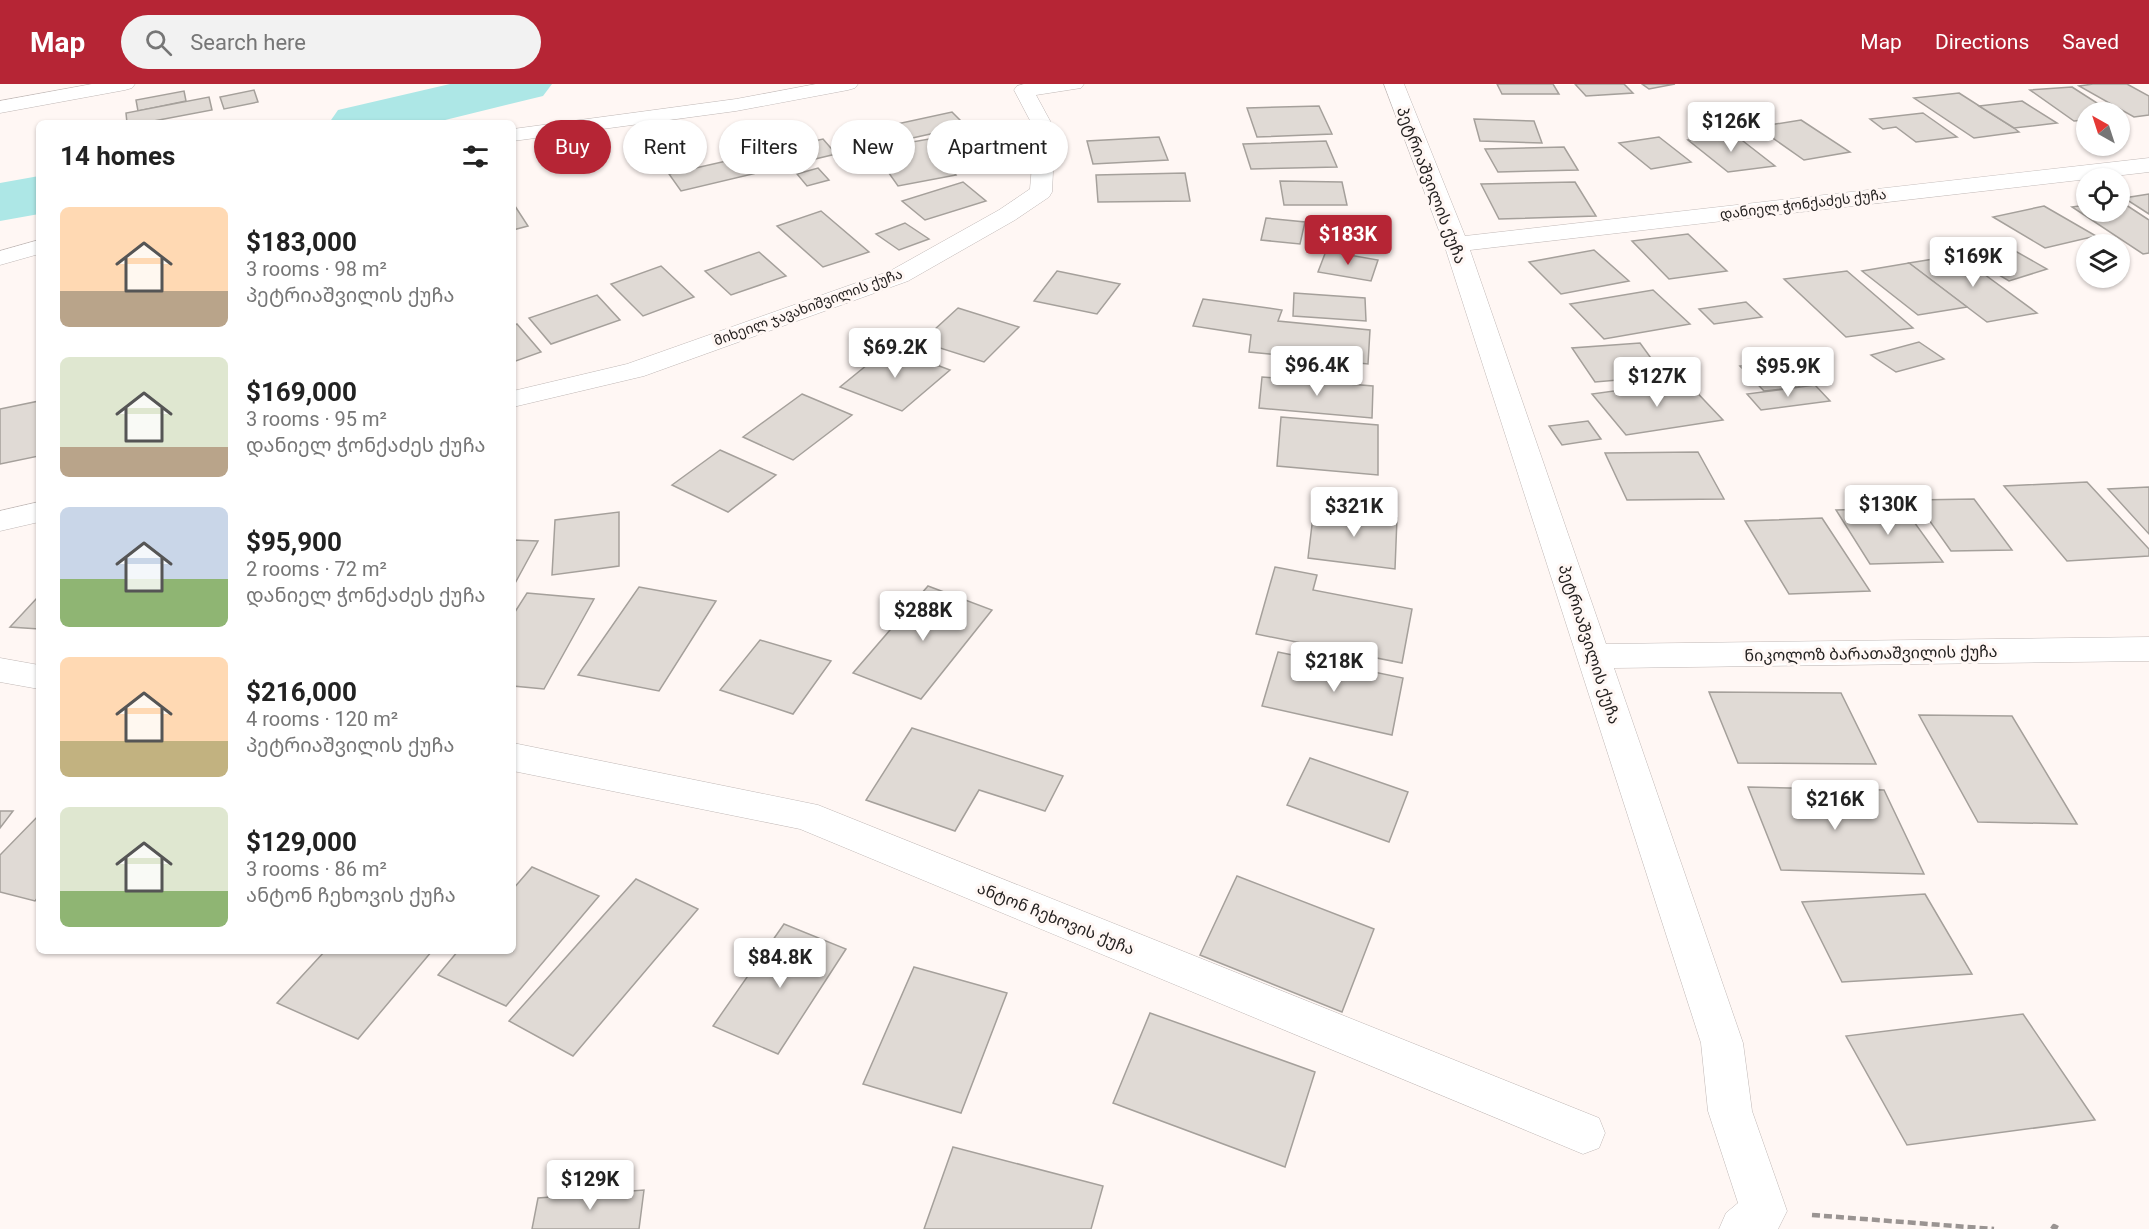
<!DOCTYPE html>
<meta charset="utf-8">
<style>
:root{--surface:#fff;--page:#f2f2f2;--text:#222;--muted:#767676;--accent:#b62535}
body{margin:0;font-family:Roboto,"Noto Sans Georgian",sans-serif;background:var(--page);color:var(--text);height:100vh;display:flex;flex-direction:column;font-size:22px;white-space:nowrap}
*{box-sizing:border-box;margin:0}
p{font-size:20px;color:var(--muted)}
.icon{flex:none;width:33px;height:33px;fill:none;stroke:currentColor;stroke-width:2;stroke-linecap:round;stroke-linejoin:round}
.map{position:relative;flex:1;overflow:hidden}
.panel{position:absolute;left:36px;top:36px;width:480px;height:834px;display:flex;flex-direction:column;background:var(--surface);border-radius:9px;box-shadow:0 2px 4px #0004}
.panel>*{flex:none}
.top-card{position:absolute;left:534px;top:36px;width:570px;height:54px;display:flex;gap:12px}
.needle{width:39px;rotate:321deg}
.controls{position:absolute;left:2076px;top:18px;display:grid;gap:12px}
.controls a{display:grid;place-items:center;width:54px;height:54px;border-radius:50%;background:var(--surface);box-shadow:0 2px 4px #0004;font-size:30px}
.price{position:absolute;translate:-50% -51px;padding:0 14px;border-radius:6px;background:#fff;color:#222;font-size:20px;line-height:39px;filter:drop-shadow(0 2px 3px #0008)}
.price::after{content:'';position:absolute;left:50%;top:36px;width:18px;height:14px;margin-left:-9px;background:inherit;clip-path:polygon(0 0,100% 0,50% 100%)}
.price.current{background:var(--accent);color:#fff}
ul{padding:0;list-style:none}
li{display:flex;align-items:center;gap:18px;height:150px;padding:0 24px}
li span{display:grid;place-items:center;flex:none;width:168px;height:120px;border-radius:9px;color:#555}
li>.icon{margin-inline-start:auto}
span .icon{width:72px;height:72px;fill:#fffc;stroke-width:1}
li b{font-size:26px}
h2{display:flex;justify-content:space-between;align-items:center;height:72px;padding:0 24px;font-size:26px}
.tag{padding:0 21px;border-radius:27px;background:var(--surface);box-shadow:0 2px 4px #0004;font-size:21px;line-height:54px}
.tag.current{background:var(--accent);color:#fff}
header{display:flex;align-items:center;gap:36px;box-sizing:border-box;height:84px;padding:0 30px;background:var(--accent);color:#fff}
header strong{font-size:28px}
nav{display:flex;gap:33px;margin-inline-start:auto;font-size:21px}
.search{width:420px;height:54px;background:var(--page);display:flex;align-items:center;gap:15px;box-sizing:border-box;padding:0 21px;border-radius:33px;color:var(--muted);font-size:22px}
.map>svg:first-child{display:block}
</style>
<header>
<strong>Map</strong>
<div class="search"><svg class="icon" aria-label="search" viewBox="0 0 24 24"><circle cx="10" cy="10" r="6"/><path d="M15 15l6 6"/></svg>Search here</div>
<nav><a>Map</a><a>Directions</a><a>Saved</a></nav>
</header>
<div class="map">
<svg width="2149" height="1145" viewBox="0 0 2149 1145">
<rect width="100%" height="100%" fill="#fff7f4"/>
<g fill="none" stroke-linecap="round" stroke-linejoin="round">
<g fill="#ade7e6" fill-rule="evenodd">
<polygon points="450,0 552,0 543,12 433,39 329,39 338,26"/>
<polygon points="39,92 39,130 0,137 0,99"/>
</g>
</g>
<g fill="#e0dad5" stroke="#a5a09b" stroke-width="1.5">
<polygon points="1497,0 1553,0 1559,10 1502,10"/>
<polygon points="1575,0 1624,0 1633,9 1586,12"/>
<polygon points="1642,0 1675,0 1649,5"/>
<polygon points="2093,0 2127,0 2149,12 2149,31 2134,33 2079,2"/>
<polygon points="2072,3 2111,28 2086,28 2086,36 2074,37 2030,6"/>
<polygon points="254,6 258,18 224,25 220,13"/>
<polygon points="184,7 186,17 138,27 136,16"/>
<polygon points="1959,9 2014,44 2019,48 1974,54 1914,14"/>
<polygon points="209,13 212,26 143,39 127,39 126,29"/>
<polygon points="2022,17 2057,39 2014,44 1979,22"/>
<polygon points="1319,22 1332,50 1257,53 1247,24"/>
<polygon points="952,28 966,42 850,68 837,53"/>
<polygon points="1923,29 1957,53 1916,58 1896,43 1883,45 1870,35"/>
<polygon points="1474,35 1534,37 1542,59 1480,57"/>
<polygon points="1801,36 1850,68 1804,76 1757,43"/>
<polygon points="1734,50 1775,82 1728,88 1688,56"/>
<polygon points="1159,53 1168,76 1093,80 1087,57"/>
<polygon points="1659,53 1691,78 1651,85 1619,59"/>
<polygon points="823,55 836,70 681,107 669,90"/>
<polygon points="929,55 956,91 898,102 872,65"/>
<polygon points="1326,57 1337,83 1251,85 1243,60"/>
<polygon points="1564,63 1578,86 1498,88 1485,65"/>
<polygon points="818,84 829,96 807,102 797,90"/>
<polygon points="1185,89 1190,117 1098,118 1096,91"/>
<polygon points="1280,97 1342,98 1347,121 1284,121"/>
<polygon points="963,98 986,117 925,136 902,117"/>
<polygon points="1575,98 1596,132 1499,135 1481,100"/>
<polygon points="2149,110 2149,130 2124,114"/>
<polygon points="2120,117 2149,136 2149,169 2143,170 2072,123 2086,121 2086,128 2120,128"/>
<polygon points="513,119 528,142 513,146"/>
<polygon points="2044,122 2096,152 2045,164 1993,133"/>
<polygon points="821,127 869,168 823,183 777,142"/>
<polygon points="1266,134 1305,138 1300,160 1261,156"/>
<polygon points="905,139 929,155 899,166 876,150"/>
<polygon points="1688,150 1727,187 1669,195 1632,157"/>
<polygon points="1994,155 2047,185 2009,197 1957,166"/>
<polygon points="1594,166 1629,197 1561,210 1529,178"/>
<polygon points="1326,167 1378,176 1371,197 1318,188"/>
<polygon points="759,168 786,192 731,211 705,187"/>
<polygon points="1958,171 2037,229 1987,238 1909,179"/>
<polygon points="1909,179 1967,223 1918,231 1862,187"/>
<polygon points="661,182 694,213 643,232 611,200"/>
<polygon points="1057,187 1120,200 1097,230 1034,217"/>
<polygon points="1847,187 1913,244 1846,253 1784,195"/>
<polygon points="1653,206 1690,240 1604,255 1570,220"/>
<polygon points="1294,209 1365,214 1366,237 1293,232"/>
<polygon points="597,211 620,236 551,260 529,234"/>
<polygon points="1203,215 1282,226 1278,237 1370,246 1368,280 1249,268 1251,251 1193,242"/>
<polygon points="1746,218 1762,233 1714,240 1699,225"/>
<polygon points="958,224 1019,243 984,278 921,258"/>
<polygon points="517,240 541,268 513,278 513,242"/>
<polygon points="1919,258 1944,275 1896,288 1871,271"/>
<polygon points="1640,259 1664,292 1595,298 1572,264"/>
<polygon points="889,263 950,286 902,327 840,303"/>
<polygon points="1776,278 1800,303 1764,307 1740,282"/>
<polygon points="1262,293 1373,302 1372,334 1259,324"/>
<polygon points="1686,297 1723,336 1626,351 1592,310"/>
<polygon points="1815,301 1830,317 1761,326 1747,310"/>
<polygon points="802,310 852,331 793,376 743,353"/>
<polygon points="39,317 39,372 0,380 0,325"/>
<polygon points="1281,333 1378,341 1378,391 1277,382"/>
<polygon points="1588,337 1601,355 1562,361 1549,342"/>
<polygon points="720,366 776,391 728,428 672,401"/>
<polygon points="1698,368 1724,415 1627,416 1605,369"/>
<polygon points="2087,398 2149,465 2149,472 2067,477 2004,402"/>
<polygon points="2149,403 2149,450 2108,405"/>
<polygon points="1974,415 2012,466 1951,467 1915,416"/>
<polygon points="1314,424 1397,434 1395,485 1308,474"/>
<polygon points="1904,424 1943,478 1870,480 1836,426"/>
<polygon points="619,428 619,482 552,491 555,436"/>
<polygon points="1822,434 1870,507 1789,510 1745,437"/>
<polygon points="513,456 538,457 513,503"/>
<polygon points="1275,483 1317,491 1313,506 1412,525 1402,579 1256,550"/>
<polygon points="928,502 992,526 921,615 853,589"/>
<polygon points="639,503 716,517 659,607 578,591"/>
<polygon points="527,509 594,515 544,605 513,602 513,531"/>
<polygon points="37,514 39,514 39,545 10,543"/>
<polygon points="760,556 831,577 793,630 720,606"/>
<polygon points="1278,568 1403,594 1392,651 1262,622"/>
<polygon points="1709,608 1841,609 1876,680 1738,679"/>
<polygon points="1919,631 2012,632 2077,740 1978,738"/>
<polygon points="912,644 1063,692 1045,727 979,706 955,747 866,716"/>
<polygon points="1310,674 1408,708 1389,758 1287,721"/>
<polygon points="1748,703 1884,706 1924,790 1781,786"/>
<polygon points="0,727 13,727 0,744"/>
<polygon points="39,731 39,812 35,817 0,808 0,771"/>
<polygon points="532,783 599,812 506,922 438,891 458,867 513,867 513,805"/>
<polygon points="1237,792 1374,845 1342,928 1200,871"/>
<polygon points="636,795 698,825 573,972 509,937"/>
<polygon points="1925,810 1972,890 1842,898 1802,818"/>
<polygon points="784,840 846,865 778,970 713,942"/>
<polygon points="325,867 432,867 358,955 277,919"/>
<polygon points="914,883 1007,909 961,1029 863,1000"/>
<polygon points="1150,929 1315,988 1285,1083 1113,1019"/>
<polygon points="2023,930 2095,1036 1907,1061 1846,952"/>
<polygon points="953,1063 1103,1102 1091,1145 924,1145"/>
<polygon points="644,1106 639,1145 532,1145 538,1114"/>
</g>
<g fill="none" stroke-linecap="round" stroke-linejoin="round">
<g stroke="#c0b8b6" stroke-width="1">
<g id="minor">
<polygon points="92,0 135,0 132,4 125,6 0,29 0,17"/>
<polygon points="816,0 858,0 855,4 848,6 736,27 513,57 513,45 736,15"/>
<polygon points="1024,0 1084,0 1081,4 1036,11 1055,46 1052,108 1049,113 1015,136 908,197 644,292 513,323 513,307 627,280 890,187 999,126 1030,105 1035,46 1014,6 1017,2"/>
<polygon points="1384,0 1404,0 1465,152 2149,74 2149,88 1470,166 1606,560 2149,553 2149,577 1614,584 1743,959 1752,1027 1787,1127 1778,1145 1719,1145 1726,1129 1738,1119 1708,1027 1701,959 1444,160"/>
<polygon points="39,156 39,170 0,181 0,167"/>
<polygon points="39,418 39,438 0,447 0,427"/>
<polygon points="0,574 39,581 39,605 0,598"/>
<polygon points="513,659 818,721 1599,1034 1605,1049 1599,1064 1583,1070 800,745 513,687"/>
</g>
</g>
<g stroke="#9a9492" stroke-width="4.5" stroke-dasharray="8 4" stroke-linecap="butt">
<polyline points="1812,1131 1994,1145"/>
<polyline points="2052,1145 2054,1142 2060,1145"/>
</g>
<use href="#minor" fill="#fff" fill-rule="evenodd"/>
</g>
<g text-anchor="middle" stroke-width="6" stroke-linejoin="round" paint-order="stroke">
<g font-size="14" fill="#242120" stroke="#fff7f4">
<text transform="translate(1803 120) rotate(-7)" y="5">დანიელ ჭონქაძეს ქუჩა</text>
<text transform="translate(808 223) rotate(-20)" y="5">მიხეილ ჯავახიშვილის ქუჩა</text>
</g>
<g font-size="16" fill="#242120" stroke="#fff7f4">
<text transform="translate(1432 101) rotate(69)" y="6">პეტრიაშვილის ქუჩა</text>
<text transform="translate(1590 560) rotate(72)" y="6">პეტრიაშვილის ქუჩა</text>
<text transform="translate(1871 569) rotate(-1)" y="6">ნიკოლოზ ბარათაშვილის ქუჩა</text>
<text transform="translate(1056 834) rotate(22)" y="6">ანტონ ჩეხოვის ქუჩა</text>
</g>
</g>
</svg>
<div class="controls">
<a><svg class="needle" viewBox="-14 -14 28 28"><path d="M0-13l5 13h-10z" fill="#e53935"/><path d="M0 13l5-13h-10z" fill="#767676"/></svg></a>
<a><svg class="icon" aria-label="locate" viewBox="0 0 24 24"><circle cx="12" cy="12" r="6"/><path d="M12 2v4M12 18v4M2 12h4M18 12h4"/></svg></a>
<a><svg class="icon" aria-label="layers" viewBox="0 0 24 24"><path d="M12 4l9 5-9 5-9-5zM3 14l9 5 9-5"/></svg></a>
</div>
<b class="price" style="left:1731px;top:69px">$126K</b>
<b class="price current" style="left:1348px;top:182px">$183K</b>
<b class="price" style="left:1973px;top:204px">$169K</b>
<b class="price" style="left:895px;top:295px">$69.2K</b>
<b class="price" style="left:1317px;top:313px">$96.4K</b>
<b class="price" style="left:1788px;top:314px">$95.9K</b>
<b class="price" style="left:1657px;top:324px">$127K</b>
<b class="price" style="left:1888px;top:452px">$130K</b>
<b class="price" style="left:1354px;top:454px">$321K</b>
<b class="price" style="left:923px;top:558px">$288K</b>
<b class="price" style="left:1334px;top:609px">$218K</b>
<b class="price" style="left:1835px;top:747px">$216K</b>
<b class="price" style="left:780px;top:905px">$84.8K</b>
<b class="price" style="left:590px;top:1127px">$129K</b>
<div class="top-card">
<a class="tag current">Buy</a>
<a class="tag">Rent</a>
<a class="tag">Filters</a>
<a class="tag">New</a>
<a class="tag">Apartment</a>
</div>
<section class="panel">
<h2>14 homes<svg class="icon" aria-label="filters" viewBox="0 0 24 24"><path d="M4 7h16M4 17h16"/><circle cx="9" cy="7" r="2"/><circle cx="15" cy="17" r="2"/></svg></h2>
<ul>
<li><span style="background:linear-gradient(#ffd9b3 70%,#b9a48a 0)"><svg class="icon" aria-label="home" viewBox="0 0 24 24"><path d="M3 11l9-7 9 7M6 9v11h12V9"/></svg></span><div><b>$183,000</b><p>3 rooms · 98 m²</p><p>პეტრიაშვილის ქუჩა</p></div></li>
<li><span style="background:linear-gradient(#dfe7d0 75%,#b9a48a 0)"><svg class="icon" aria-label="home" viewBox="0 0 24 24"><path d="M3 11l9-7 9 7M6 9v11h12V9"/></svg></span><div><b>$169,000</b><p>3 rooms · 95 m²</p><p>დანიელ ჭონქაძეს ქუჩა</p></div></li>
<li><span style="background:linear-gradient(#c9d6e8 60%,#8fb573 0)"><svg class="icon" aria-label="home" viewBox="0 0 24 24"><path d="M3 11l9-7 9 7M6 9v11h12V9"/></svg></span><div><b>$95,900</b><p>2 rooms · 72 m²</p><p>დანიელ ჭონქაძეს ქუჩა</p></div></li>
<li><span style="background:linear-gradient(#ffd9b3 70%,#c2b280 0)"><svg class="icon" aria-label="home" viewBox="0 0 24 24"><path d="M3 11l9-7 9 7M6 9v11h12V9"/></svg></span><div><b>$216,000</b><p>4 rooms · 120 m²</p><p>პეტრიაშვილის ქუჩა</p></div></li>
<li><span style="background:linear-gradient(#dfe7d0 70%,#8fb573 0)"><svg class="icon" aria-label="home" viewBox="0 0 24 24"><path d="M3 11l9-7 9 7M6 9v11h12V9"/></svg></span><div><b>$129,000</b><p>3 rooms · 86 m²</p><p>ანტონ ჩეხოვის ქუჩა</p></div></li>
</ul>
</section>
</div>
